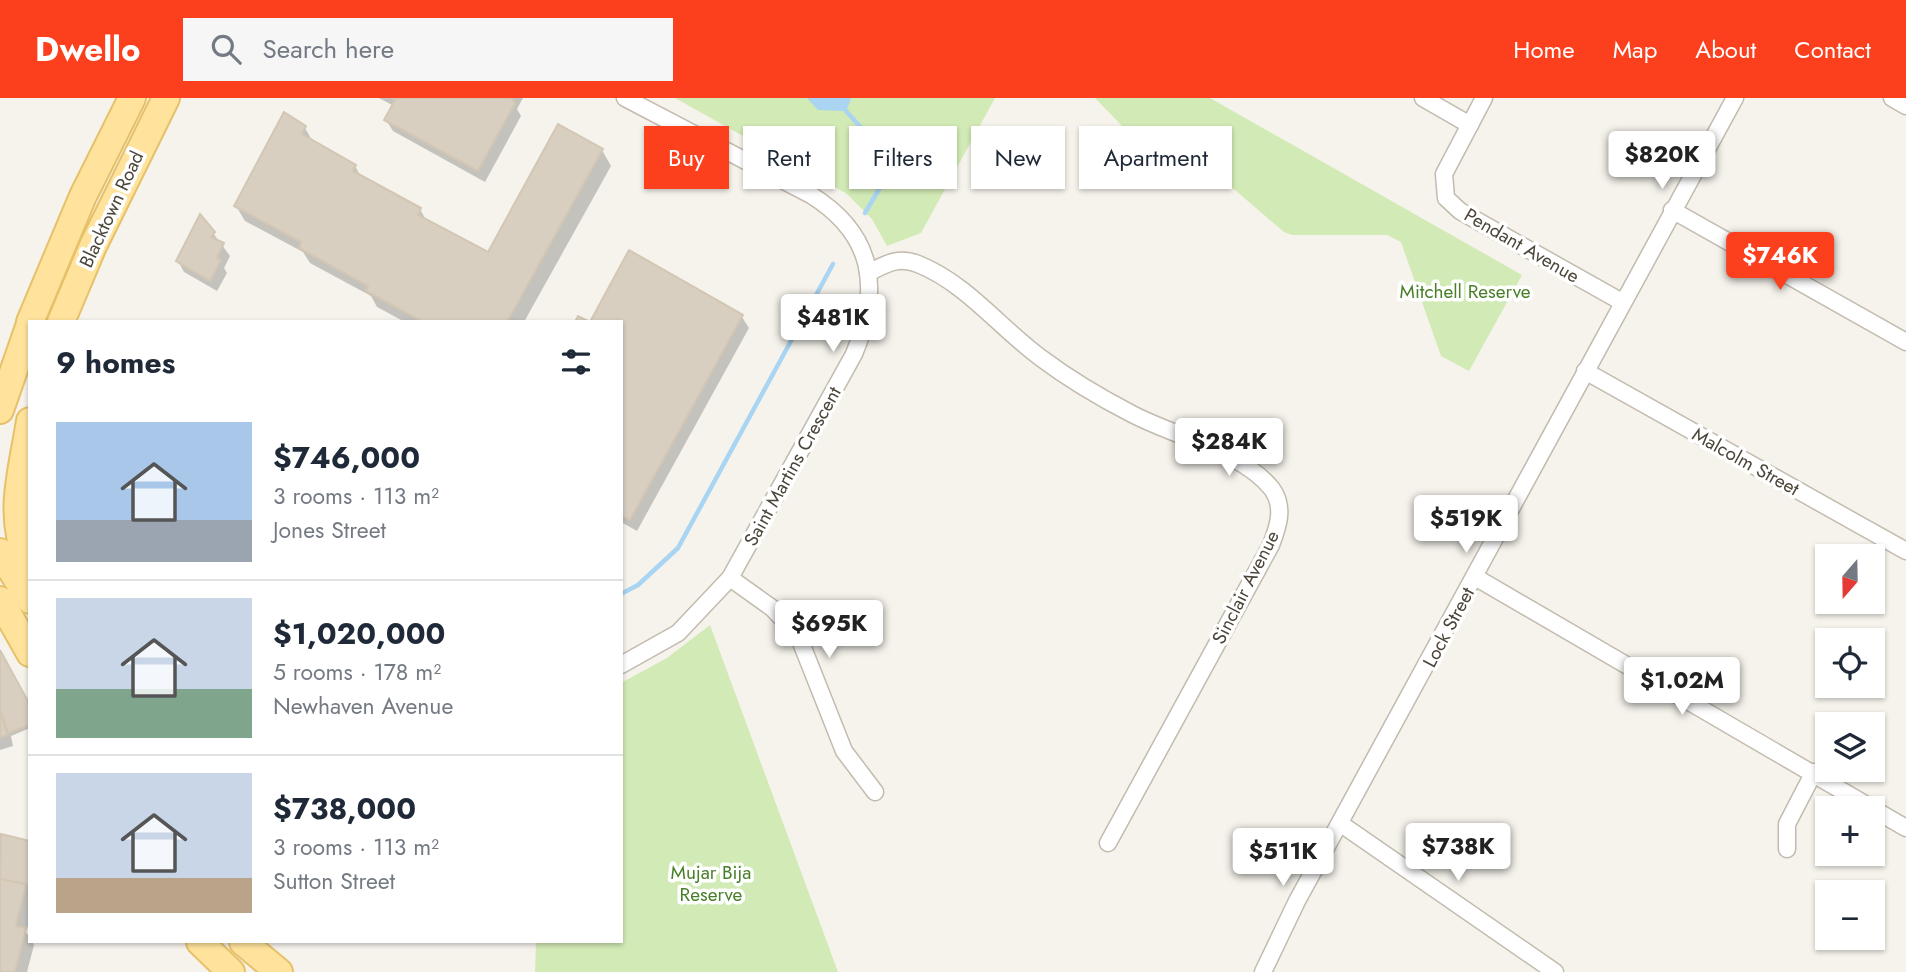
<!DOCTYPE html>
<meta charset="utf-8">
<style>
:root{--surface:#fff;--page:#f6f6f7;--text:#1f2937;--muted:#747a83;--line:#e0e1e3;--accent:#fc3f1d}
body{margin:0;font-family:Jost,sans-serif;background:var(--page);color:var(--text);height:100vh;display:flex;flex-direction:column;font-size:26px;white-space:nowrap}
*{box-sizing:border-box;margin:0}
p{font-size:23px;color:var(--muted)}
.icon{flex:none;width:38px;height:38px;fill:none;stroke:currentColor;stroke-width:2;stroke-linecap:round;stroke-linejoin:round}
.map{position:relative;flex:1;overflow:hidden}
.details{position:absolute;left:28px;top:222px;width:595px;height:623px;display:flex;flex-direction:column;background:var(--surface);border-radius:0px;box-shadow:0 2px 5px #0004}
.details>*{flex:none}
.guide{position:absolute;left:644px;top:28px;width:665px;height:63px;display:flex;gap:14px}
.needle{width:46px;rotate:200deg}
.buttons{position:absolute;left:1815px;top:446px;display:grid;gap:14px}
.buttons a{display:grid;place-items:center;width:70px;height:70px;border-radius:0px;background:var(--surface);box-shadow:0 2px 5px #0004;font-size:35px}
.price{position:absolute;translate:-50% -60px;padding:0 16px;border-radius:7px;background:#fff;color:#222;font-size:23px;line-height:46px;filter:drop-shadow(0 2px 4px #0008)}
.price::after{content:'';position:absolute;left:50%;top:42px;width:21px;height:16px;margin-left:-10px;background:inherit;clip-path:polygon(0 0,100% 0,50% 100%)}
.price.current{background:var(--accent);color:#fff}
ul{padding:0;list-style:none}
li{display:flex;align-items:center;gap:21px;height:175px;padding:0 28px}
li+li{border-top:2px solid var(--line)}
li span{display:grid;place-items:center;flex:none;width:196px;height:140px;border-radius:0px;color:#555}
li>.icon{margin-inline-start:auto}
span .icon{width:84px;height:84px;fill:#fffc;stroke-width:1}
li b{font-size:30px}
h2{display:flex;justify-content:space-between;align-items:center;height:84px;padding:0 28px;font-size:30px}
.chip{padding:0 24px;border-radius:0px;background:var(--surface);box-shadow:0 2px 5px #0004;font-size:24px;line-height:63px}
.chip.current{background:var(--accent);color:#fff}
header{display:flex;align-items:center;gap:42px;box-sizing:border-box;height:98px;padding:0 35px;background:var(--accent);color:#fff}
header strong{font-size:33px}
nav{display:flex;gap:38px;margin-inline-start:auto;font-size:24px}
.search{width:490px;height:63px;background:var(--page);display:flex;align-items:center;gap:18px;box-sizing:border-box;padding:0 24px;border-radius:0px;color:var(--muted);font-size:26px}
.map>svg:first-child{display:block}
</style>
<header>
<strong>Dwello</strong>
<div class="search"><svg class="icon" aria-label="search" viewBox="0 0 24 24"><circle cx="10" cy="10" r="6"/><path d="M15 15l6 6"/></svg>Search here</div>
<nav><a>Home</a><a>Map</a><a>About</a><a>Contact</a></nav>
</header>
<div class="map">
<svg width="1906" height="874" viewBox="0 0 1906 874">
<rect width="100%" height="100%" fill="#f6f3ec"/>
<g fill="#d2eab5">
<polygon points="675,0 995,0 921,135 887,148 872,121 847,96"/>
<polygon points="1095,0 1210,0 1522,177 1469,273 1441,258 1401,144 1387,137 1292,137 1284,134 1235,92 1125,31"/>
<polygon points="710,527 838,874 535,874 536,844 621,844 621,585 667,560"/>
</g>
<polygon fill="#a9d4f2" points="807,0 850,0 851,1 846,13 818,12"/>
<g fill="#0003">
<polygon points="379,0 523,0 517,11 521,18 485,84 393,33 386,22 394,8"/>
<polygon points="305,30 313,44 355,68 361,79 420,111 427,124 489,157 602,52 611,68 524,224 405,224 377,209 371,198 310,165 303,154 245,123 236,108"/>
<polygon points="213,135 230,158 224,170 227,175 217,193 184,174 178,163"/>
<polygon points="742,219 749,230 637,433 621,424 621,224 592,224"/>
<polygon points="0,556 30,610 30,630 11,638 13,648 0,652 0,616 5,615 0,609"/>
<polygon points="2,738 30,745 30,821 26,834 34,847 27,874 0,874"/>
</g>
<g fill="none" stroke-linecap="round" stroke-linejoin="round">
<g stroke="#a9d4f2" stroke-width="4.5">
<polyline points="846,13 883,54 888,76 865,115"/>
<polyline points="621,496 638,487 678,450 833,166"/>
</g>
</g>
<g fill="#d8cfc1" stroke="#d3c7b4" stroke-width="2">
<polygon points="392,0 511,0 515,5 478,73 384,22 395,2"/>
<polygon points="284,14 306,28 302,36 356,67 353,73 421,110 418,117 488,154 558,26 603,51 507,224 423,224 366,193 368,188 299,150 301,144 234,108"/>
<polygon points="200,116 215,134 211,139 224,145 217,160 221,162 210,183 176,163"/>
<polygon points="629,152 743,217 630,422 621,417 621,224 575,224 578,218 590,224"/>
<polygon points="0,552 30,607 30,627 8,635 0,611"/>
<polygon points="0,614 8,637 0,639"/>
<polygon points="1,736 30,743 30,787 0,781"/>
<polygon points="0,781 26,786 16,828 26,830 15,874 0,874"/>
</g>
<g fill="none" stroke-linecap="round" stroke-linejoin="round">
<g stroke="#c2bbae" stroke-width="19">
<g id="street">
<polyline points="1423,0 1470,27"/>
<polyline points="1484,0 1444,76 1446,100 1460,113 1622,204"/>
<polyline points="1892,0 1906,8"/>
<polyline points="1672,112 1906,244"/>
<path d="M868 175C886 166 898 158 918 166 966 185 1000 230 1041 260 1069 281 1101 300 1132 316 1174 338 1243 354 1272 391 1285 409 1278 429 1271 447L1108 745"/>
<polyline points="1585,273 1906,453"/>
<polyline points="1475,479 1906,730"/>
<polyline points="730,480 772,510 798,537 844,653 875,694"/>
<path d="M621 567 678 535 730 480 854 256C881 191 875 137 811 97L625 0"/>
<polyline points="1341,726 1555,874"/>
<polyline points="1787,751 1787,726 1814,674"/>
<polyline points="1263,874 1297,803 1735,0"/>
</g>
</g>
<g stroke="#e6c16a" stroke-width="30">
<g id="primary">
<polyline points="30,224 83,98 132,0"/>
<polyline points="61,224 93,148 166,0"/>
<polyline points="0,312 30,226"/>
<path d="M30 323C21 380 7 415 30 472"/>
<polyline points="0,454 30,502"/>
<polyline points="0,502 30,555"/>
<polyline points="200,844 231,874"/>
<polyline points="243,844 279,874"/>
</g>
</g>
<use href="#street" stroke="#fff" stroke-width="16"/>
<use href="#primary" stroke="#ffe39c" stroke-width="26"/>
</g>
<g text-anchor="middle" stroke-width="7" stroke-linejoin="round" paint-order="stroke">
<g font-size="19" fill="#4b4439" stroke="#fff">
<text transform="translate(111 111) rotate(-65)" y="7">Blacktown Road</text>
<text transform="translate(1522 147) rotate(30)" y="7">Pendant Avenue</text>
<text transform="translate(1746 363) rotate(29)" y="7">Malcolm Street</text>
<text transform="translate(792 368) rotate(-61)" y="7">Saint Martins Crescent</text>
<text transform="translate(1245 489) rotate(-63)" y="7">Sinclair Avenue</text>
<text transform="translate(1448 529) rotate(-62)" y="7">Lock Street</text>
</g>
<g font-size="19" fill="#4a7f2a" stroke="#fff">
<text x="1465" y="200">Mitchell Reserve</text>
<text x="711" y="781">Mujar Bija<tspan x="711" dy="22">Reserve</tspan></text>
</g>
</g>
</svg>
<div class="buttons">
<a><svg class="needle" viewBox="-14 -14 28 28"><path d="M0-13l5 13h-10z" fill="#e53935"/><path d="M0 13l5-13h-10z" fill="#747a83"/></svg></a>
<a><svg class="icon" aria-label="locate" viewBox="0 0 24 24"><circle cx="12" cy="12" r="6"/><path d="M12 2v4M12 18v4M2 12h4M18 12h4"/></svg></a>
<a><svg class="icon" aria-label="layers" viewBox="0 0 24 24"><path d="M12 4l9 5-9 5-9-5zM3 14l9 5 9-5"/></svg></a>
<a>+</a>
<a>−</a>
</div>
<b class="price" style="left:1662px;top:93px">$820K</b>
<b class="price current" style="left:1780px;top:194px">$746K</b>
<b class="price" style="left:833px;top:256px">$481K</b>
<b class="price" style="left:1229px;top:380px">$284K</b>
<b class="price" style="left:1466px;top:457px">$519K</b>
<b class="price" style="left:829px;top:562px">$695K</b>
<b class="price" style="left:1682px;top:619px">$1.02M</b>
<b class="price" style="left:1458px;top:785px">$738K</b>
<b class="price" style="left:1283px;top:790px">$511K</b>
<div class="guide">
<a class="chip current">Buy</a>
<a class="chip">Rent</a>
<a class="chip">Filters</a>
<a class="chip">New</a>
<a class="chip">Apartment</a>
</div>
<section class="details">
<h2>9 homes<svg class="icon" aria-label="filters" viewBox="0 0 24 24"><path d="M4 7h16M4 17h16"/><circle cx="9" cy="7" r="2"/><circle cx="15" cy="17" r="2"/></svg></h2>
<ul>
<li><span style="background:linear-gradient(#a9c7e8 70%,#9aa5b1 0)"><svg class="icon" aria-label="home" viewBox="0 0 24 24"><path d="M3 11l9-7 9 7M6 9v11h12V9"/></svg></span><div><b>$746,000</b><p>3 rooms · 113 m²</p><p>Jones Street</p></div></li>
<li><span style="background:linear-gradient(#c9d6e8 65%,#7fa58c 0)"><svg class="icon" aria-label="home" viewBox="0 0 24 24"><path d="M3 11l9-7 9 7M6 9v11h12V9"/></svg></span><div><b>$1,020,000</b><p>5 rooms · 178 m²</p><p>Newhaven Avenue</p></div></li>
<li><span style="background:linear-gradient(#c9d6e8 75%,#b9a48a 0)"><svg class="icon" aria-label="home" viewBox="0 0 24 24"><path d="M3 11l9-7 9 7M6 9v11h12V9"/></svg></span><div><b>$738,000</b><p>3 rooms · 113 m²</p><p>Sutton Street</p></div></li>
</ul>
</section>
</div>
